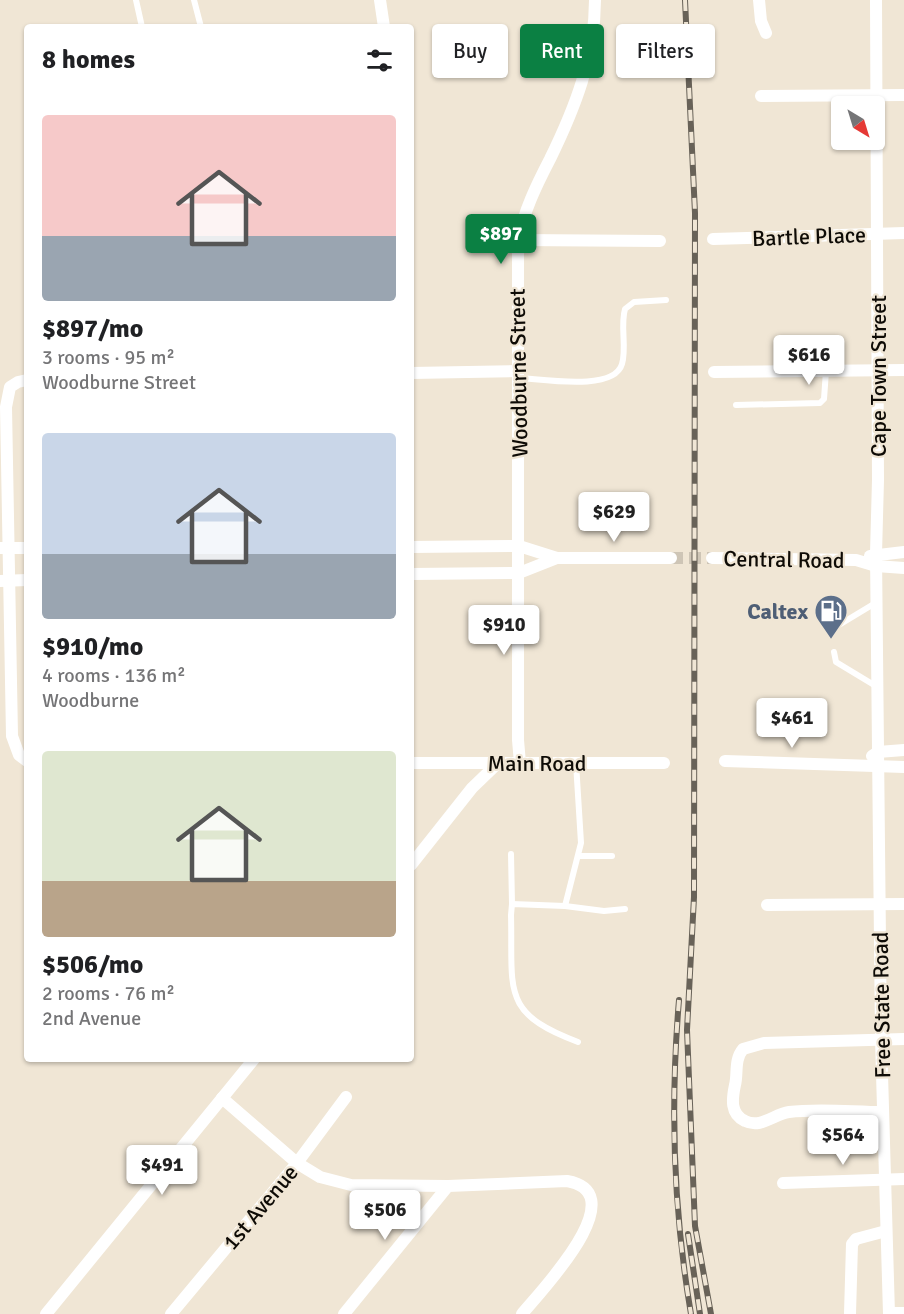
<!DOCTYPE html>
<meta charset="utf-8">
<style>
:root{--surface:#fff;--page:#f2f2f2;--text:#202124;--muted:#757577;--accent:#0b8043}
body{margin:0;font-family:Signika,sans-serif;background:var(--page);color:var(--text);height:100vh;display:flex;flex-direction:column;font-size:22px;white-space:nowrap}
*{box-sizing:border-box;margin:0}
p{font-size:20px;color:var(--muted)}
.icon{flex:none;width:33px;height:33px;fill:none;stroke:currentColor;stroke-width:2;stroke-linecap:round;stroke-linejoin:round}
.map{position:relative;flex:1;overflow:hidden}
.side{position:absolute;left:24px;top:24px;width:390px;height:1038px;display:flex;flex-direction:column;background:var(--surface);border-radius:6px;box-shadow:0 2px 4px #0004}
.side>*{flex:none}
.top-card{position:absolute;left:432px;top:24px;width:381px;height:54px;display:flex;gap:12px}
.needle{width:39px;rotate:142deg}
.fabs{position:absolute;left:831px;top:96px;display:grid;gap:12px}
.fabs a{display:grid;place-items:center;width:54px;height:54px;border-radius:6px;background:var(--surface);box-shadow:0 2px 4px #0004;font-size:30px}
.price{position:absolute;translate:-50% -51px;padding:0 14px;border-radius:6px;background:#fff;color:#222;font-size:20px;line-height:39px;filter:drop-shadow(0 2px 3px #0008)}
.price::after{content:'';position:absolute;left:50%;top:36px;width:18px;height:14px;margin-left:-9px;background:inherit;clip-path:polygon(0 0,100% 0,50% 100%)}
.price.on{background:var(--accent);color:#fff}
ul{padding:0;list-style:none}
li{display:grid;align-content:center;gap:12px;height:318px;padding:0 18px}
li span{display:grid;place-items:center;height:186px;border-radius:6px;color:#555}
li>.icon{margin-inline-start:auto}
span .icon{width:108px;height:108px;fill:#fffc;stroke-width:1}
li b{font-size:26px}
h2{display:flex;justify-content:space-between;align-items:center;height:72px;padding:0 18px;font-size:26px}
.chip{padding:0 21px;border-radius:6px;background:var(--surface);box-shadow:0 2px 4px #0004;font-size:21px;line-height:54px}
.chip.on{background:var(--accent);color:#fff}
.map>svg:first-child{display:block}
</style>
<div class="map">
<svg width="904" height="1314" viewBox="0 0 904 1314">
<rect width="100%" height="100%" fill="#f0e6d5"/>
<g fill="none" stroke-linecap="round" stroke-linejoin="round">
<polyline stroke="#cec5b6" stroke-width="12" stroke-dasharray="12 6" stroke-linecap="butt" points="671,558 712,558"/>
<g stroke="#fff" stroke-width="6">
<polyline points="136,0 142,27"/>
<polyline points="194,0 201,27"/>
<path d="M519 378C542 379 614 392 622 364 627 347 620 326 625 309L634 302 666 300"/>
<polyline points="736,405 820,403 824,399 826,371"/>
<polyline points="834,628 877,602"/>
<polyline points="834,652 836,662 879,688"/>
<path d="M576 763 581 843 565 906 512 904 511 915C513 990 500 1013 578 1042"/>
<polyline points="511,854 512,904"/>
<polyline points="579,856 612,856"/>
<polyline points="565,906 604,911 625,909"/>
</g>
<g stroke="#fff" stroke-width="12">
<polyline points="380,0 384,27"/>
<polyline points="759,0 761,21 766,33"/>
<polyline points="876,0 878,480 876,554 881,1039 889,1314"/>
<polyline points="761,96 904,95"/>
<polyline points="713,239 904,233"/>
<polyline points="518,240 660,241"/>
<polyline points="714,372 904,370"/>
<polyline points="411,373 519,371"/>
<polyline points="27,380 18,382 10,387 6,407 12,736 19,755 27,761"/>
<polyline points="411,547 519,546 557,558 671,558"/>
<polyline points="0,548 27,548"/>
<polyline points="870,556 904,552"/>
<polyline points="712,558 856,560 876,566 904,568"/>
<polyline points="411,574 519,573 557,558"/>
<polyline points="0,581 27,580"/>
<polyline points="872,756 878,752 904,750"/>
<polyline points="725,761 904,767"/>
<polyline points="411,763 664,763"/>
<path d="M520 763 518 740V240C524 211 536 186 550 159 575 108 595 57 595 0"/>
<polyline points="411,865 472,788 498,763"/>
<polyline points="767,905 904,904"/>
<path d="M222 1098 297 1163 320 1177 351 1185 448 1186 567 1181C636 1193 540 1292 522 1314"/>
<path d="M883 1112C854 1112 818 1108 789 1112 774 1114 761 1129 745 1121 730 1114 732 1099 735 1085 738 1073 734 1060 743 1049L764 1043 904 1039"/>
<polyline points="783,1183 904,1179"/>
<polyline points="889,1313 904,1313"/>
<polyline points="46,1314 254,1059"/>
<polyline points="171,1314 297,1163 346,1097"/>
<polyline points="344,1314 448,1186"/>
<polyline points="850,1314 852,1244 856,1239 886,1231"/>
</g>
<g stroke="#686258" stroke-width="6">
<g id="rail">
<polyline points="685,0 695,213 694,897 687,1030 695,1226 711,1314"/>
<path d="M679 1000C670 1107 673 1209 691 1314"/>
<polyline points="688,1234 700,1314"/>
</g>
</g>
<use href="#rail" stroke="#f0e6d5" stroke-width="4" stroke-dasharray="11" stroke-linecap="butt"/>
</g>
<defs>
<g id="fuel-pin" transform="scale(1.725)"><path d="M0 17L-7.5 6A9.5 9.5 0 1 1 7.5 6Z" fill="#5c6f8a" stroke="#f0e6d5"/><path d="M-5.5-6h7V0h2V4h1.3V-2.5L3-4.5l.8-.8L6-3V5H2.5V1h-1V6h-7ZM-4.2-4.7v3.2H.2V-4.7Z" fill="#fff"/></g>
</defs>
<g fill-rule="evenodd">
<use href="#fuel-pin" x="831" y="611"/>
</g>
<g text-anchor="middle" stroke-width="4.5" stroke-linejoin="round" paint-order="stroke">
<g font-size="22" fill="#0e0b06" stroke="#f0e6d5">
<text transform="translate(809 236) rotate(-2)" y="8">Bartle Place</text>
<text transform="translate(518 373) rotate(-91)" y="8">Woodburne Street</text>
<text transform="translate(878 376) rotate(-90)" y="8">Cape Town Street</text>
<text transform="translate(784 559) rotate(1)" y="8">Central Road</text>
<text x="537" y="771">Main Road</text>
<text transform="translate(881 1005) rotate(-91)" y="8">Free State Road</text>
<text transform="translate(260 1207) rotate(-50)" y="8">1st Avenue</text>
</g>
<g font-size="22" font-weight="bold" fill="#4e5e75" stroke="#f0e6d5" text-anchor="end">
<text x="808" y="619">Caltex</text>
</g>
</g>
</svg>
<div class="fabs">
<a><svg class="needle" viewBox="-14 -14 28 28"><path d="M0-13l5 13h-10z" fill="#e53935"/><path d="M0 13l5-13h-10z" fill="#757577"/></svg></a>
</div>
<b class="price on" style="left:501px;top:265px">$897</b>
<b class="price" style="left:809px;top:386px">$616</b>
<b class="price" style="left:614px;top:543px">$629</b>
<b class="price" style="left:504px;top:656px">$910</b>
<b class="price" style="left:792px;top:749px">$461</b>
<b class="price" style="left:843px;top:1166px">$564</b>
<b class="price" style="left:162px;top:1196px">$491</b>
<b class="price" style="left:385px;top:1241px">$506</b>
<div class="top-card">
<a class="chip">Buy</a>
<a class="chip on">Rent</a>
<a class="chip">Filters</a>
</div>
<section class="side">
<h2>8 homes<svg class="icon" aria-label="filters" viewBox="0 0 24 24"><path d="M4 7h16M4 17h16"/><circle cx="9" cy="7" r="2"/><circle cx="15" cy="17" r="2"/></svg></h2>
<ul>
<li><span style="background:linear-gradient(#f6c9c9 65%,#9aa5b1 0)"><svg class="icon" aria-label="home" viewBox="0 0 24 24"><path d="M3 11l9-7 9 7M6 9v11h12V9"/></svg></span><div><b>$897/mo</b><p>3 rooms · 95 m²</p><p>Woodburne Street</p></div></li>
<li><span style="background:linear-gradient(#c9d6e8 65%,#9aa5b1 0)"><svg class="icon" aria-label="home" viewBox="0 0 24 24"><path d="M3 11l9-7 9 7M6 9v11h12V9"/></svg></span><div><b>$910/mo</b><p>4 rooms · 136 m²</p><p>Woodburne</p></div></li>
<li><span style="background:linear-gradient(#dfe7d0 70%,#b9a48a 0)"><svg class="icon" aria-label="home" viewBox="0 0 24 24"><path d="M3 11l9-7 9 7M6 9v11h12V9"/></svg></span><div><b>$506/mo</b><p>2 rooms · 76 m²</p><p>2nd Avenue</p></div></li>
</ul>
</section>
</div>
